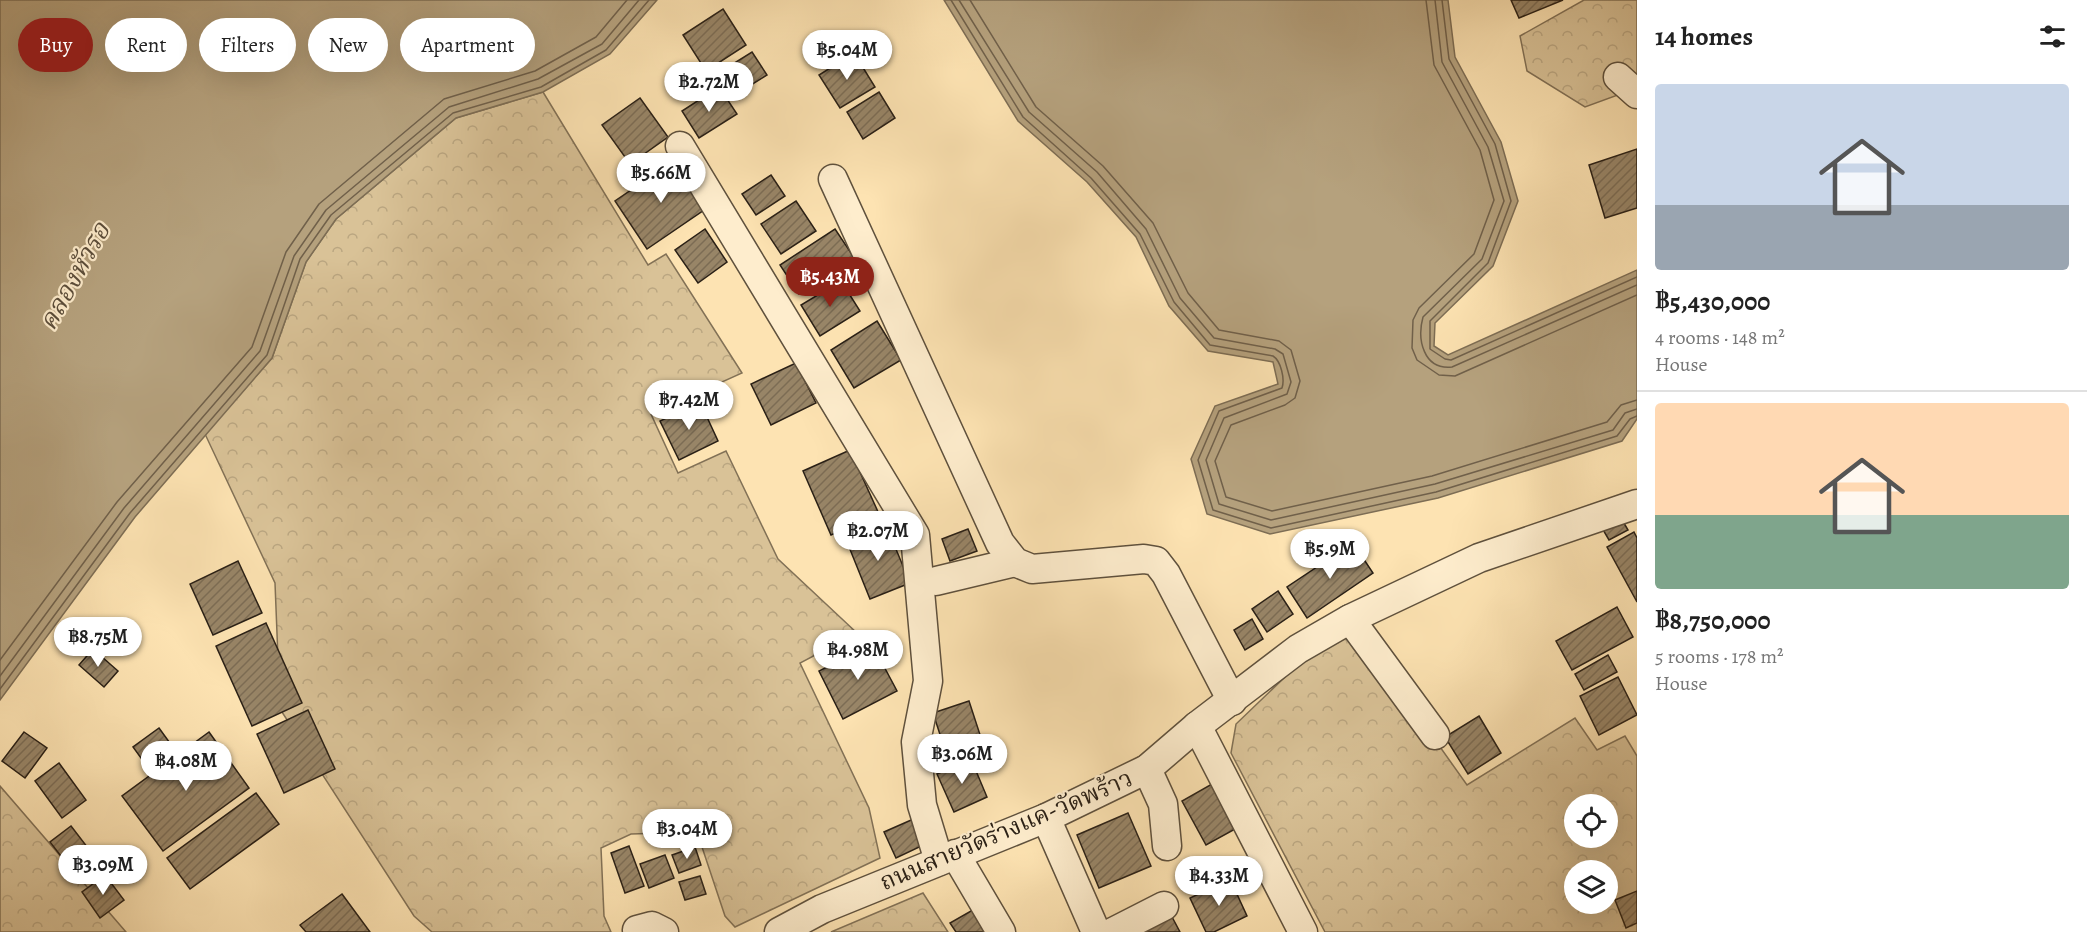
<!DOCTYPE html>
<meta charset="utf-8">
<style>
:root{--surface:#fff;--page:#f6f6f6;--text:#222;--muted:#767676;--line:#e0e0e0;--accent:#8f2418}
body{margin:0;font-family:Alegreya,"Noto Serif Thai",serif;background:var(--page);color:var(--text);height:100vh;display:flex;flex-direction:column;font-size:22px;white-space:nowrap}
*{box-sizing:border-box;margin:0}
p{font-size:20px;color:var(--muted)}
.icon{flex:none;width:33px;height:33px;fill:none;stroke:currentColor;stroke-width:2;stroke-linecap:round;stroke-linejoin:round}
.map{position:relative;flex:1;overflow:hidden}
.side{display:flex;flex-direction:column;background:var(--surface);width:450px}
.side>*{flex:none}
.guide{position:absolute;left:18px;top:18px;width:570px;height:54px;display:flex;gap:12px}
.controls{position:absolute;left:1564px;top:794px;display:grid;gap:12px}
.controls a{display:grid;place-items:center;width:54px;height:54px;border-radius:50%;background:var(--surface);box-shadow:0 6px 24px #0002;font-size:30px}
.price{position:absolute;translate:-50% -51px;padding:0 14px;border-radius:21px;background:#fff;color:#222;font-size:20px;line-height:39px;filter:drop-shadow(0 2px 3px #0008)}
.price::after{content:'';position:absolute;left:50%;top:36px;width:18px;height:14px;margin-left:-9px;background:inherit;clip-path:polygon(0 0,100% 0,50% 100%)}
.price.selected{background:var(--accent);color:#fff}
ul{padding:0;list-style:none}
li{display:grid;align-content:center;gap:12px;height:318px;padding:0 18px}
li+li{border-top:2px solid var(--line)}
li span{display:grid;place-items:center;height:186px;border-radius:6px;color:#555}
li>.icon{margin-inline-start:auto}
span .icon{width:108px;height:108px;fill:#fffc;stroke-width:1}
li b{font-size:26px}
h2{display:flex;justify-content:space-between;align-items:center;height:72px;padding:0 18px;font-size:26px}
.chip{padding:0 21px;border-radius:27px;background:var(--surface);box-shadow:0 6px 24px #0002;font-size:21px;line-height:54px}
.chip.selected{background:var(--accent);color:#fff}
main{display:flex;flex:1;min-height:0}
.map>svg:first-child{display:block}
</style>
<main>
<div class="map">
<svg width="1637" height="932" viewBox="0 0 1637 932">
<defs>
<pattern id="forest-crowns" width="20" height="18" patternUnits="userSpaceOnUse" patternTransform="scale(1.5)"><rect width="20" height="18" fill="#d9c297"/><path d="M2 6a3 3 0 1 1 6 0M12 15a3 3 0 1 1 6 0" fill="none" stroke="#baa681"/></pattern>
<pattern id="building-hatch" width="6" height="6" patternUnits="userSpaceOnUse" patternTransform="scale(1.5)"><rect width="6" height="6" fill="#988567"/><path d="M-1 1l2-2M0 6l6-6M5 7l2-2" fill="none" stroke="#7c6c54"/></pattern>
</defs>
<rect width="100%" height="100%" fill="#fde3b2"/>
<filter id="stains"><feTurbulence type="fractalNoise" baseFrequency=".00333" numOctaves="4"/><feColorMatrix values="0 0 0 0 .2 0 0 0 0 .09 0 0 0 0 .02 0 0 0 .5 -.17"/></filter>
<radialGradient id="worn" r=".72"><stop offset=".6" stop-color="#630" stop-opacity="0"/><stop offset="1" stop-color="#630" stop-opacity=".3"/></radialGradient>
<g fill="url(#forest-crowns)" stroke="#827156" stroke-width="1.5" fill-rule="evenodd">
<polygon points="1584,0 1637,0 1637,88 1585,107 1527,71 1520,36"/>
<polygon points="543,92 648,265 666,254 742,373 651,414 678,473 726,451 778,559 857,633 800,663 869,808 880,858 735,927 725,916 697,832 631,834 601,848 604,916 611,932 432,932 414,916 280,709 275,583 205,434 272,358 306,262 336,219 456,118"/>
<path d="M1347 637 1433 737 1467 785 1575 718 1597 750 1625 736 1637 756V932H1325L1231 753 1236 724 1309 654ZM1575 804H1608V837H1575ZM1575 870H1608V903H1575Z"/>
<polygon points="0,786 126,932 0,932"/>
<polygon points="923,893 948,932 831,932"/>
</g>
<g fill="#b5a17d" stroke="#7d6d54" stroke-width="1.5">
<polygon points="0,0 657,0 610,54 543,92 456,118 336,219 306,262 272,358 135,517 0,700"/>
<polygon points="944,0 1448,0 1455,57 1501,142 1518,201 1493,266 1435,323 1434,346 1448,355 1637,270 1637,419 1622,441 1438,498 1270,534 1207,514 1191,459 1215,406 1278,384 1273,362 1208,351 1169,306 1136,237 1087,182 1018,121"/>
</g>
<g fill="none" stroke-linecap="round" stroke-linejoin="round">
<g stroke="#70604a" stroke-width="1.5">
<path d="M951 0 1023 117 1091 178 1140 234 1174 302 1210 345 1273 356C1281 361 1285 379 1282 388L1219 411 1198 460 1213 510 1271 528 1436 492 1617 436 1630 419 1637 416"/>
<polyline points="959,0 1029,112 1097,172 1146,229 1180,298 1214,338 1275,349 1283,354 1291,382 1287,394 1224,418 1206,460 1219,504 1271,520 1435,484 1613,430 1625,413 1637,409"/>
<polyline points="970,0 1036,107 1103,166 1153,223 1188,293 1219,330 1279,341 1291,350 1300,381 1295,398 1285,405 1231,425 1215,461 1226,497 1272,511 1432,476 1607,422 1621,405 1637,400"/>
<polyline points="1426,0 1434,65 1480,150 1494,200 1474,254 1419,308 1413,320 1412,348 1417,360 1439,375 1455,376 1637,295"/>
<path d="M1435 0 1442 62 1488 147 1504 201 1482 259 1423 317C1417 339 1423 370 1452 367L1637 285"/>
<polyline points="1442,0 1449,59 1495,144 1511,201 1488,263 1430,321 1430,349 1445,359 1451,360 1637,277"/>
<polyline points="0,660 117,502 252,347 286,252 319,204 444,99 535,71 596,37 627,0"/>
<polyline points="0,676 124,508 260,351 294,256 326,210 449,107 538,79 602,44 639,0"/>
<polyline points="0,689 130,513 267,355 300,259 331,215 453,113 541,87 606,50 649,0"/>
</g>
</g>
<g fill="url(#building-hatch)" stroke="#2a2016" stroke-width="1.5">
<polygon points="1511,0 1563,0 1519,18"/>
<polygon points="723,9 746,45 706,71 683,35"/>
<polygon points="752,52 767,75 735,95 720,72"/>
<polygon points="854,53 875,87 840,108 819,75"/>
<polygon points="719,87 737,114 699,138 682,111"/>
<polygon points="879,92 895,118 863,139 847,112"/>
<polygon points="640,98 668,137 630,164 602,125"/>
<polygon points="1637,149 1637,208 1605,218 1589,165"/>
<polygon points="675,160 707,208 647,249 615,201"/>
<polygon points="771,175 785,196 756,215 742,194"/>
<polygon points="796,201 816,231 781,254 761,224"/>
<polygon points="705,229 727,262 698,283 675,250"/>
<polygon points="835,229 855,259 799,294 780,265"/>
<polygon points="841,281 860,311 820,336 801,305"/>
<polygon points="877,321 901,360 854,388 831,350"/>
<polygon points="796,363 816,403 771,425 751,384"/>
<polygon points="700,402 718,441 679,460 660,421"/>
<polygon points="850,450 879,514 831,535 803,471"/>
<polygon points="1621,518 1628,530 1609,540 1602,528"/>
<polygon points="886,525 910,583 870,599 847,542"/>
<polygon points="968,529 977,551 950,561 942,539"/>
<polygon points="1634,532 1637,538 1637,602 1607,547"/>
<polygon points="1353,543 1373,573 1307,618 1287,587"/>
<polygon points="238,561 262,613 213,635 190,584"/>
<polygon points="1278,591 1293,614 1267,632 1252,609"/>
<polygon points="1617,607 1633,637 1572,670 1556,641"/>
<polygon points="1252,619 1263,639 1245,650 1234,630"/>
<polygon points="266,623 302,703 252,726 216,646"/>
<polygon points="872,644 897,691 843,719 819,671"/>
<polygon points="93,649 118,671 104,687 79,665"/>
<polygon points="1608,655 1617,672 1584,690 1575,674"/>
<polygon points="1618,677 1637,715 1599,735 1580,696"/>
<polygon points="969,701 984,747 948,759 933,713"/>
<polygon points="308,710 335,769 284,793 257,734"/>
<polygon points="1479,716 1501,753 1468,774 1445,737"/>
<polygon points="159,728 175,750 149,769 133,747"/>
<polygon points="24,732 47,748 25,778 2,761"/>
<polygon points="209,732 249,788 163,851 122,796"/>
<polygon points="971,759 987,797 954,812 937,774"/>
<polygon points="59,763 86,800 62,818 35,781"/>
<polygon points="1212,784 1237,828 1206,845 1182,801"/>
<polygon points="256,793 279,824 190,889 167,858"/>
<polygon points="1128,813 1151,866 1099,888 1077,835"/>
<polygon points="918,817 930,842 896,858 884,832"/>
<polygon points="71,826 88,848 67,864 50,842"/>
<polygon points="629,846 644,886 625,893 611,853"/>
<polygon points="695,847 701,865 679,873 672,855"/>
<polygon points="665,855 674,878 649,888 640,864"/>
<polygon points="105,875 124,900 100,918 82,892"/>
<polygon points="700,876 706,894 685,900 679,882"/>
<polygon points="1230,879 1247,916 1214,932 1206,932 1190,898"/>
<polygon points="1637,891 1637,923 1626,928 1615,900"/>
<polygon points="342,894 370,932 306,932 300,925"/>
<polygon points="978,907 995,932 956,932 950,923"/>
<polygon points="1171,915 1180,932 1138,932"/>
</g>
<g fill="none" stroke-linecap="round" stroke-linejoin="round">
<g stroke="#5f513d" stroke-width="31">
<g id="minor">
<polyline points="1618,77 1637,94"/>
<polyline points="680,146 915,535 928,681 916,742 922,805 939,861"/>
<polyline points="833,179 1000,543 1015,562 1032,569 1144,559 1156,561 1166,574 1232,701"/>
<polyline points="936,581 1015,562"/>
<polyline points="1350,619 1435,735"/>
<polyline points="1197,726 1303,932"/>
<polyline points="1147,769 1163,804 1167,846"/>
<polyline points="1046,818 1096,932"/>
<polyline points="955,854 1001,932"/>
<polyline points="637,930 652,926 664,932"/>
<polyline points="779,932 822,909 1046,818 1147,769 1197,726 1298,649 1350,619 1479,558 1637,504"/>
<polyline points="1113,932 1164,906"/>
</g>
</g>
<use href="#minor" stroke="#feedcd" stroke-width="28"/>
</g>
<g text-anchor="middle" stroke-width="4.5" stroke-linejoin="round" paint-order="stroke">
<g font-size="24" fill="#2a2016" stroke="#feedcd">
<text transform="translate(1006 830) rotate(-23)" y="8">ถนนสายวัดร่างแค-วัดพร้าว</text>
</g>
<g font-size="26" font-style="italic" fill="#5b4d3a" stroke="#feedcd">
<text transform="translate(74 276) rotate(-61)" y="9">คลองหัวรอ</text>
</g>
</g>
<rect width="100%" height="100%" filter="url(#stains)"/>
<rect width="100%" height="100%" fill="url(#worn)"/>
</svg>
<div class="controls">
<a><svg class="icon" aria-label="locate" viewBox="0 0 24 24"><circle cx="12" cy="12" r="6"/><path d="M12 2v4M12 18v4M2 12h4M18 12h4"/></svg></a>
<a><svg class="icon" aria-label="layers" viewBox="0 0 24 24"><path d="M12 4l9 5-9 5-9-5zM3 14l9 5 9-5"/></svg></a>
</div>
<b class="price" style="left:847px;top:81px">฿5.04M</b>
<b class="price" style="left:709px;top:113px">฿2.72M</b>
<b class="price" style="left:661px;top:204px">฿5.66M</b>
<b class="price selected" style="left:830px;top:308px">฿5.43M</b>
<b class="price" style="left:689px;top:431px">฿7.42M</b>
<b class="price" style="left:878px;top:562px">฿2.07M</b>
<b class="price" style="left:1330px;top:580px">฿5.9M</b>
<b class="price" style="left:98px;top:668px">฿8.75M</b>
<b class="price" style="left:858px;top:681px">฿4.98M</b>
<b class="price" style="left:962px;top:785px">฿3.06M</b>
<b class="price" style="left:186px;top:792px">฿4.08M</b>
<b class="price" style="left:687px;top:860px">฿3.04M</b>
<b class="price" style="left:103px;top:896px">฿3.09M</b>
<b class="price" style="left:1219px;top:907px">฿4.33M</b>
<div class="guide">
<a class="chip selected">Buy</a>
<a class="chip">Rent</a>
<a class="chip">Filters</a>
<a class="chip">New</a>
<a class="chip">Apartment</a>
</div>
</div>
<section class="side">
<h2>14 homes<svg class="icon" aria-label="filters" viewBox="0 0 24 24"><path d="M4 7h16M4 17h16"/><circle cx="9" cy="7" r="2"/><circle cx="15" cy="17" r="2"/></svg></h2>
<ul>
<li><span style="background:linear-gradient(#c9d6e8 65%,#9aa5b1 0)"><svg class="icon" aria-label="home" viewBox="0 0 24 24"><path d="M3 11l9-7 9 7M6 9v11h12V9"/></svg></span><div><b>฿5,430,000</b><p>4 rooms · 148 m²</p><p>House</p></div></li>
<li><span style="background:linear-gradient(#ffd9b3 60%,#7fa58c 0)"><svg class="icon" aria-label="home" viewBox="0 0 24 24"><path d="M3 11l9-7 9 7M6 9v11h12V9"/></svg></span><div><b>฿8,750,000</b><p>5 rooms · 178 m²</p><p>House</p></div></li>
</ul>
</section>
</main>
